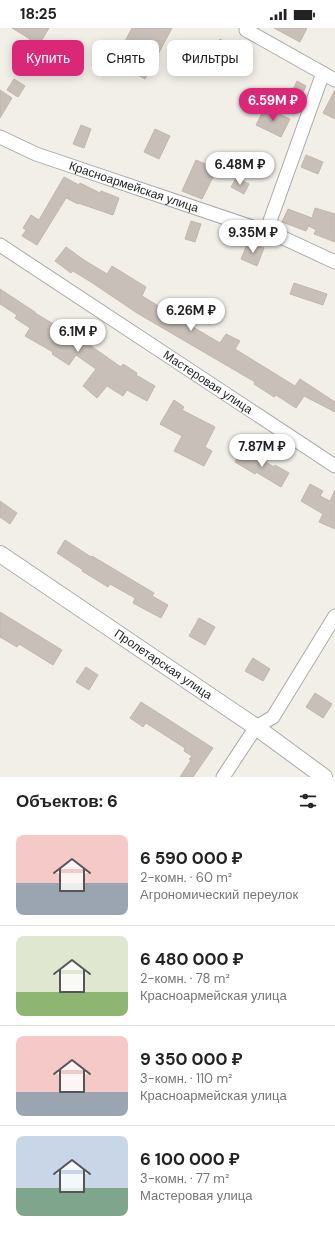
<!DOCTYPE html>
<html lang="ru">
<meta charset="utf-8">
<style>
:root{--surface:#fff;--page:#f2f2f2;--text:#222;--muted:#767676;--line:#e0e0e0;--accent:#db2777}
body{margin:0;font-family:"DM Sans",sans-serif;background:var(--page);color:var(--text);height:100vh;display:flex;flex-direction:column;font-size:15px;white-space:nowrap}
*{box-sizing:border-box;margin:0}
p{font-size:13px;color:var(--muted)}
.icon{flex:none;width:22px;height:22px;fill:none;stroke:currentColor;stroke-width:2;stroke-linecap:round;stroke-linejoin:round}
.map{position:relative;height:749px;overflow:hidden}
.panel{display:flex;flex-direction:column;background:var(--surface);flex:1}
.panel>*{flex:none}
.guide{position:absolute;left:12px;top:12px;width:311px;height:36px;display:flex;gap:8px}
.price{position:absolute;translate:-50% -34px;padding:0 9px;border-radius:14px;background:#fff;color:#222;font-size:13px;line-height:26px;filter:drop-shadow(0 1px 2px #0008)}
.price::after{content:'';position:absolute;left:50%;top:24px;width:12px;height:9px;margin-left:-6px;background:inherit;clip-path:polygon(0 0,100% 0,50% 100%)}
.price.selected{background:var(--accent);color:#fff}
ul{padding:0;list-style:none}
li{display:flex;align-items:center;gap:12px;height:100px;padding:0 16px}
li+li{border-top:1px solid var(--line)}
li span{display:grid;place-items:center;flex:none;width:112px;height:80px;border-radius:8px;color:#555}
li>.icon{margin-inline-start:auto}
span .icon{width:48px;height:48px;fill:#fffc;stroke-width:1}
li b{font-size:17px}
h2{display:flex;justify-content:space-between;align-items:center;height:48px;padding:0 16px;font-size:17px}
.pill{padding:0 14px;border-radius:8px;background:var(--surface);box-shadow:0 2px 10px #0003;font-size:14px;line-height:36px}
.pill.selected{background:var(--accent);color:#fff}
.status{display:flex;justify-content:space-between;align-items:center;height:28px;padding:0 20px;background:var(--surface);direction:ltr}
.status svg{height:11px;fill:currentColor}
.map>svg:first-child{display:block}
</style>
<div class="status"><b>18:25</b><svg viewBox="0 0 49 12"><path d="M0 12V9h3v3zM5 12V6h3v6zM10 12V3h3v9zM15 12V0h3v12zM26 1h20v11H26zM47 4h2v5h-2z"/></svg></div>
<div class="map">
<svg width="335" height="749" viewBox="0 0 335 749">
<rect width="100%" height="100%" fill="#f2efe9"/>
<g fill="#c7bfb8" stroke="#c4b6ab">
<polygon points="12,0 49,0 37,20 28,14 30,11"/>
<polygon points="132,0 172,0 145,51 114,34"/>
<polygon points="274,0 307,0 300,14"/>
<polygon points="220,11 234,21 229,28 237,33 230,44 208,30"/>
<polygon points="14,51 25,58 18,69 7,62"/>
<polygon points="297,53 306,58 299,73 290,68"/>
<polygon points="0,62 12,70 0,90"/>
<polygon points="335,62 335,91 323,85"/>
<polygon points="265,79 290,91 281,109 256,97"/>
<polygon points="81,97 91,101 84,120 73,116"/>
<polygon points="155,101 170,108 159,131 144,124"/>
<polygon points="306,127 323,134 318,146 301,139"/>
<polygon points="196,132 217,141 202,171 182,163"/>
<polygon points="64,149 79,157 80,155 100,165 101,163 119,170 113,187 78,175 78,176 66,170 37,217 22,208 26,202 23,200 31,187 39,192"/>
<polygon points="236,150 249,156 244,166 231,159"/>
<polygon points="315,180 335,186 335,214 314,206 316,202 309,198 309,197 306,203 282,194 288,181 312,190"/>
<polygon points="191,193 201,196 195,214 185,211"/>
<polygon points="248,214 264,220 257,238 241,231"/>
<polygon points="66,219 84,232 107,246 112,238 146,259 142,268 208,308 220,315 226,306 240,313 235,321 295,358 300,351 335,374 335,384 304,368 296,380 276,367 274,369 254,356 255,354 137,285 91,254 73,243 71,245 55,233"/>
<polygon points="294,255 327,266 323,277 290,266"/>
<polygon points="0,261 35,284 35,285 67,304 68,302 121,339 123,336 137,345 136,347 155,358 147,373 127,362 123,368 107,358 97,370 83,358 96,341 76,327 69,337 52,326 53,324 25,308 30,300 15,290 17,287 0,276"/>
<polygon points="174,372 184,379 182,382 215,399 205,419 212,423 204,438 174,423 182,408 160,396"/>
<polygon points="243,420 274,439 275,437 289,445 281,459 256,444 255,446 235,434"/>
<polygon points="310,456 323,463 320,468 330,473 335,462 335,501 319,494 323,486 301,473"/>
<polygon points="0,473 17,485 10,496 0,489"/>
<polygon points="65,512 91,529 92,528 154,565 152,568 168,577 161,590 133,575 135,570 110,556 108,559 82,543 83,542 57,525"/>
<polygon points="0,584 62,622 53,637 19,616 17,619 0,609"/>
<polygon points="199,590 215,599 205,617 189,608"/>
<polygon points="253,630 270,641 263,653 245,643"/>
<polygon points="86,639 98,647 89,662 76,654"/>
<polygon points="315,665 332,676 323,690 306,679"/>
<polygon points="141,674 213,720 193,749 180,749 191,732 189,731 192,728 184,723 185,720 146,695 143,699 130,690"/>
</g>
<g fill="none" stroke-linecap="round" stroke-linejoin="round">
<g stroke="#a9a9a9" stroke-width="15">
<g id="minor">
<polyline points="246,2 335,52"/>
<path id="s1" d="M0 109 36 126 279 208 335 234"/>
<polyline points="266,204 323,45"/>
<path id="s2" d="M0 217 335 438"/>
<polyline points="223,749 256,699 273,689 335,588"/>
</g>
</g>
<g stroke="#a9a9a9" stroke-width="18">
<g id="tertiary">
<path id="s3" d="M0 526 256 699 324 749"/>
</g>
</g>
<use href="#minor" stroke="#fff" stroke-width="13"/>
<use href="#tertiary" stroke="#fff" stroke-width="16"/>
</g>
<g text-anchor="middle" stroke-width="3" stroke-linejoin="round" paint-order="stroke">
<g font-size="12" fill="#222" stroke="#fff">
<text dy="4" stroke="none"><textPath href="#s1" startOffset="143">Красноармейская улица</textPath></text>
<text dy="4" stroke="none"><textPath href="#s2" startOffset="249">Мастеровая улица</textPath></text>
<text dy="4" stroke="none"><textPath href="#s3" startOffset="197">Пролетарская улица</textPath></text>
</g>
</g>
</svg>
<b class="price selected" style="left:273px;top:94px">6.59M ₽</b>
<b class="price" style="left:240px;top:158px">6.48M ₽</b>
<b class="price" style="left:253px;top:226px">9.35M ₽</b>
<b class="price" style="left:191px;top:304px">6.26M ₽</b>
<b class="price" style="left:78px;top:325px">6.1M ₽</b>
<b class="price" style="left:262px;top:440px">7.87M ₽</b>
<div class="guide">
<a class="pill selected">Купить</a>
<a class="pill">Снять</a>
<a class="pill">Фильтры</a>
</div>
</div>
<section class="panel">
<h2>Объектов: 6<svg class="icon" aria-label="filters" viewBox="0 0 24 24"><path d="M4 7h16M4 17h16"/><circle cx="9" cy="7" r="2"/><circle cx="15" cy="17" r="2"/></svg></h2>
<ul>
<li><span style="background:linear-gradient(#f6c9c9 60%,#9aa5b1 0)"><svg class="icon" aria-label="home" viewBox="0 0 24 24"><path d="M3 11l9-7 9 7M6 9v11h12V9"/></svg></span><div><b>6 590 000 ₽</b><p>2-комн. · 60 m²</p><p>Агрономический переулок</p></div></li>
<li><span style="background:linear-gradient(#dfe7d0 70%,#8fb573 0)"><svg class="icon" aria-label="home" viewBox="0 0 24 24"><path d="M3 11l9-7 9 7M6 9v11h12V9"/></svg></span><div><b>6 480 000 ₽</b><p>2-комн. · 78 m²</p><p>Красноармейская улица</p></div></li>
<li><span style="background:linear-gradient(#f6c9c9 70%,#9aa5b1 0)"><svg class="icon" aria-label="home" viewBox="0 0 24 24"><path d="M3 11l9-7 9 7M6 9v11h12V9"/></svg></span><div><b>9 350 000 ₽</b><p>3-комн. · 110 m²</p><p>Красноармейская улица</p></div></li>
<li><span style="background:linear-gradient(#c9d6e8 65%,#7fa58c 0)"><svg class="icon" aria-label="home" viewBox="0 0 24 24"><path d="M3 11l9-7 9 7M6 9v11h12V9"/></svg></span><div><b>6 100 000 ₽</b><p>3-комн. · 77 m²</p><p>Мастеровая улица</p></div></li>
</ul>
</section>
